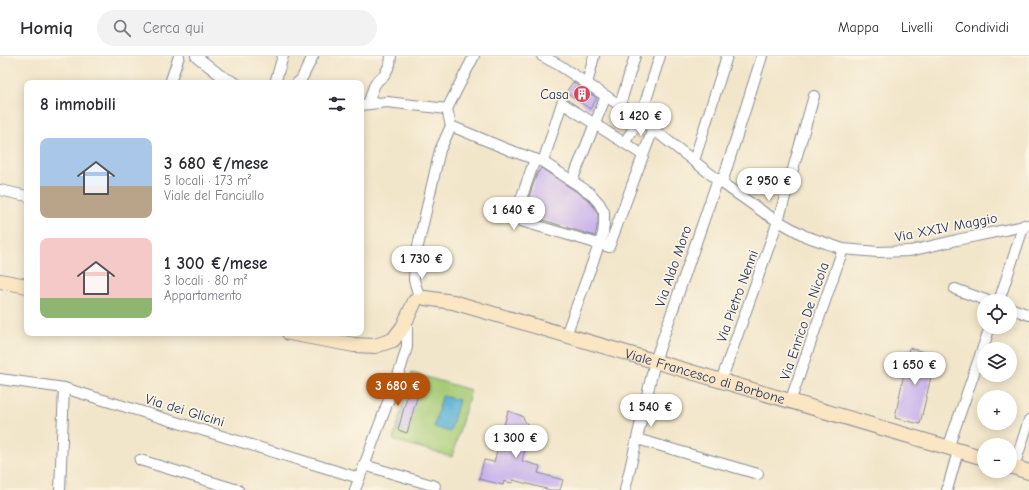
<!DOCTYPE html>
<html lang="it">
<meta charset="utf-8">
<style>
:root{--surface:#fff;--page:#f2f2f3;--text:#2b2b33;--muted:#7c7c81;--line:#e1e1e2;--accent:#b45309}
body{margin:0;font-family:"Comic Neue",sans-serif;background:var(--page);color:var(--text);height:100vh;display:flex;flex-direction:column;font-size:15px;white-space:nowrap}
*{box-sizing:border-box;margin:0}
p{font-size:13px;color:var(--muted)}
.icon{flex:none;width:22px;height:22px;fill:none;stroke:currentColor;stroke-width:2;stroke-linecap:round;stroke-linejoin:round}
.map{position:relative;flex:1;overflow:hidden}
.details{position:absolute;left:24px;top:24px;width:340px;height:256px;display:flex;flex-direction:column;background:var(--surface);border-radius:8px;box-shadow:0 2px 10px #0003}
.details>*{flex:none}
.tools{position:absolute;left:977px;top:238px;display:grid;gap:8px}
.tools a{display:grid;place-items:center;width:40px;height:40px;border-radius:50%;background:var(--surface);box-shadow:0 2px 10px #0003;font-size:20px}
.price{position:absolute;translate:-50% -34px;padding:0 9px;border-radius:14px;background:#fff;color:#222;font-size:13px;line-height:26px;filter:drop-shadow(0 1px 2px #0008)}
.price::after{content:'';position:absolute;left:50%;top:24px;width:12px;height:9px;margin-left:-6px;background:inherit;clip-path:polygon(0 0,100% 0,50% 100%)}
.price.active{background:var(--accent);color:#fff}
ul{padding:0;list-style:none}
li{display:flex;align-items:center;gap:12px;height:100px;padding:0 16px}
li span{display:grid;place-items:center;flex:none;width:112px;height:80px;border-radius:8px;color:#555}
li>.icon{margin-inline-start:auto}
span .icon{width:48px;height:48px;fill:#fffc;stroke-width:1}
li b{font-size:17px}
h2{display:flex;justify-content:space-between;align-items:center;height:48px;padding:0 16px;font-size:17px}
header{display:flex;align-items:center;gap:24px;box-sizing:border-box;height:56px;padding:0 20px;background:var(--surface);border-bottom:1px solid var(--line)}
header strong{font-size:19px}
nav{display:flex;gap:22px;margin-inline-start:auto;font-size:14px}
.search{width:280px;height:36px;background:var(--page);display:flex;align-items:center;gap:10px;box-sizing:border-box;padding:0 14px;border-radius:22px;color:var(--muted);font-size:15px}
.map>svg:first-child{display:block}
</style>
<header>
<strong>Homiq</strong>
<div class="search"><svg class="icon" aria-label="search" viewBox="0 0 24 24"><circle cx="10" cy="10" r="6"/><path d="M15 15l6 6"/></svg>Cerca qui</div>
<nav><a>Mappa</a><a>Livelli</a><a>Condividi</a></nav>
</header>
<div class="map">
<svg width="1029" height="434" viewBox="0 0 1029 434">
<rect width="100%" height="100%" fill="#fcf5e5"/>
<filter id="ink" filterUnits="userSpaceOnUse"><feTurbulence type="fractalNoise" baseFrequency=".025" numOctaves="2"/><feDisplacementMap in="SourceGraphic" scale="8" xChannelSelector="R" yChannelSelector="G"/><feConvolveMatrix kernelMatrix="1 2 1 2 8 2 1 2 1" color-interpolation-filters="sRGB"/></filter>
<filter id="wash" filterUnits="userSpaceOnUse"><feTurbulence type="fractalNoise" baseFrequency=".012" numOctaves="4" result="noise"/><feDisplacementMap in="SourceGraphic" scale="16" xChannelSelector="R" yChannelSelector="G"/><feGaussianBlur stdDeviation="0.9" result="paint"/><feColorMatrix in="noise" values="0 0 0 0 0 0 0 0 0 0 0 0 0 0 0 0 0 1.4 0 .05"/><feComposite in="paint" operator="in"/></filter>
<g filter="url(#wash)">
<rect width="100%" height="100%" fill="#f2e6ca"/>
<polygon fill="#a6cb75" stroke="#607d6a" points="412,317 471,334 452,401 393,384"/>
<polygon fill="#58b1d6" stroke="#3a709a" points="442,340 459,344 450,376 434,371"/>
<g id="blocks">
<g fill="#c6afec">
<polygon points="573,26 597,42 590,53 566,36"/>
<polygon points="541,112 586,142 594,151 598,159 598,167 595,180 562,170 528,159 526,149 537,118"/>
<polygon points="909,292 936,299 920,368 895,362"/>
<polygon points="412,322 422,324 407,377 398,374"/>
<polygon points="508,355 522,360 528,370 525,381 527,384 522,405 540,410 538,417 563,424 560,434 550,434 513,424 512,427 504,425 503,429 479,423 484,404 494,406"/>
</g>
</g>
</g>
<g filter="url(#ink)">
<use href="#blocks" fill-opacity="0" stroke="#868a94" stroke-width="1"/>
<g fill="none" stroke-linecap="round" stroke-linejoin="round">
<g stroke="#868a94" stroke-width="12">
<g id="street">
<polyline points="196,0 220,19 236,27"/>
<polyline points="542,0 559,9 636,60 722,127 766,158 805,180 843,193 878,196 910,195 957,184 1029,169"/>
<polyline points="170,27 179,0"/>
<polyline points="275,27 283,0"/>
<polyline points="297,27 301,24 313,0"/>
<polyline points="587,28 594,0"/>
<polyline points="368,48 374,30 378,24 384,20 390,8 391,0"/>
<polyline points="361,49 387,46 447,53"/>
<polyline points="620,49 635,0"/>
<polyline points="451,70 509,94 543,106 572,125 590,137 599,147 604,156 604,168 603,178 566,279"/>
<polyline points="451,70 447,53 474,0"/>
<polyline points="624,87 640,63 660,0"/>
<polyline points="535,103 514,163 609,191 653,73"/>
<polyline points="694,105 727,0"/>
<polyline points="543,106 562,47 643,99"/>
<polyline points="572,125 606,40"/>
<polyline points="722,127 762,0"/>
<polyline points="0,134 27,140"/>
<polyline points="955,233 988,245"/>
<polyline points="418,237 414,224 415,203 440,94 451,70"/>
<polyline points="999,245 1024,169"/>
<polyline points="1010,252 1029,259"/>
<polyline points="0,323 64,332 359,422"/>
<polyline points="721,325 778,165 814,40"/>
<polyline points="790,346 843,193"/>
<polyline points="637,383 758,418"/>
<polyline points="948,392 990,271"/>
<polyline points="140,404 238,434"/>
<polyline points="364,409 435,430"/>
<polyline points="1014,411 1029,364"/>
<polyline points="60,434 64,332"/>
<polyline points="355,434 401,311 407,291 407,263"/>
<polyline points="625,434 655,305 718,123"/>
<polyline points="947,434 958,395"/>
</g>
</g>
<g stroke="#868a94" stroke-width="16">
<g id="secondary">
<polyline points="0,225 27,230"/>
<path id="s1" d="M425 242 453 246 984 402"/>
<polyline points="289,277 354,289 375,290 393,284 403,271 415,245"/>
<polyline points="1010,410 1029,416"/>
</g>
</g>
<use href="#street" stroke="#fff" stroke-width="10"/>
<use href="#secondary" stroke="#fbe6c4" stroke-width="14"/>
</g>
</g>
<defs>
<g id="building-disc" transform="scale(0.9)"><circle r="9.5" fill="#d1495b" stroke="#fcf5e5"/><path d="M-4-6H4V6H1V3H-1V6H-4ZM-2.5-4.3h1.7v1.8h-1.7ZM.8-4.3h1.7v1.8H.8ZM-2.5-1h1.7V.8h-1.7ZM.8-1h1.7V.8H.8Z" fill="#fff"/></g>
</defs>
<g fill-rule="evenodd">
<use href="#building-disc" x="582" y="38"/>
</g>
<g text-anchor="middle" stroke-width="3.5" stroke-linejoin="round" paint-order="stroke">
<g font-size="14" fill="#1b2f5e" stroke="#fcf5e5" text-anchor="end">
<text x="569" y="43">Casa</text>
</g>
<g font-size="14" fill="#1b2f5e" stroke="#fcf5e5">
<text transform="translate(946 171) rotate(-11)" y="5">Via XXIV Maggio</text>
<text transform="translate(673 210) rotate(-71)" y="5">Via Aldo Moro</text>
<text transform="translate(737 240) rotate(-70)" y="5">Via Pietro Nenni</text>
<text transform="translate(804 265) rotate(-71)" y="5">Via Enrico De Nicola</text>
<text dy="5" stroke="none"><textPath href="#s1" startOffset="291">Viale Francesco di Borbone</textPath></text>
<text transform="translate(185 354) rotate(17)" y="5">Via dei Glicini</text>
</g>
</g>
</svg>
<div class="tools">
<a><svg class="icon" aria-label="locate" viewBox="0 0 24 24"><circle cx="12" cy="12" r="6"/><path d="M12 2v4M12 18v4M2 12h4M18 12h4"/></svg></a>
<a><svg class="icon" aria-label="layers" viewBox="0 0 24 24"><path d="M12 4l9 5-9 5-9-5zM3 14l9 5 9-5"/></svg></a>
<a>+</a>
<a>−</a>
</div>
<b class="price" style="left:641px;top:81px">1 420 €</b>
<b class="price" style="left:769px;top:146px">2 950 €</b>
<b class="price" style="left:514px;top:175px">1 640 €</b>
<b class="price" style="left:422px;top:224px">1 730 €</b>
<b class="price" style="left:915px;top:330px">1 650 €</b>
<b class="price active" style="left:398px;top:351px">3 680 €</b>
<b class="price" style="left:651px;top:372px">1 540 €</b>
<b class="price" style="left:516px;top:403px">1 300 €</b>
<section class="details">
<h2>8 immobili<svg class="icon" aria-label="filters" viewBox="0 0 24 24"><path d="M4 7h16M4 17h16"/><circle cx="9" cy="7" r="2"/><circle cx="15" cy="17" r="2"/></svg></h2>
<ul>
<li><span style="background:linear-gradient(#a9c7e8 60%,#b9a48a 0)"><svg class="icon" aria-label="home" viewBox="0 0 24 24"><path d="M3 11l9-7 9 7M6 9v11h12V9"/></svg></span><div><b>3 680 €/mese</b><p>5 locali · 173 m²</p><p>Viale del Fanciullo</p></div></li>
<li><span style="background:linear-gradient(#f6c9c9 75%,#8fb573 0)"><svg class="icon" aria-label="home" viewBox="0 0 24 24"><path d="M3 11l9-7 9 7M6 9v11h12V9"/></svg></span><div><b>1 300 €/mese</b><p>3 locali · 80 m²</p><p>Appartamento</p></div></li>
</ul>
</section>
</div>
